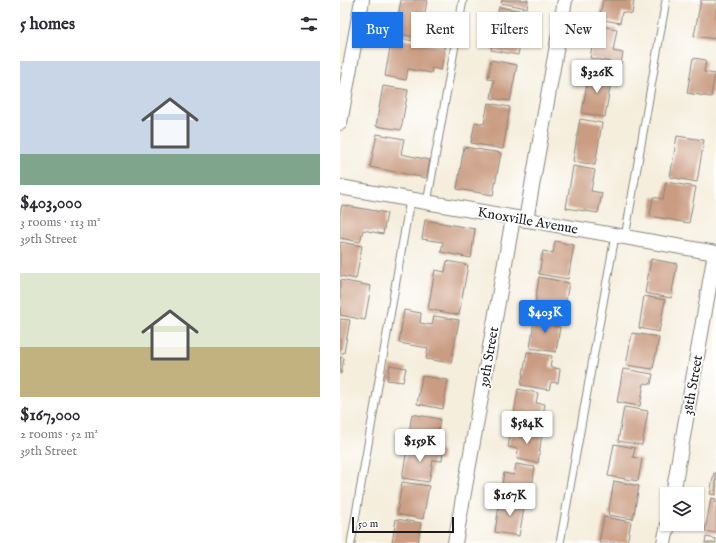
<!DOCTYPE html>
<meta charset="utf-8">
<style>
:root{--surface:#fff;--page:#f2f2f3;--text:#2b2b33;--muted:#7c7c81;--accent:#1a73e8}
body{margin:0;font-family:"IM FELL English",serif;background:var(--page);color:var(--text);height:100vh;display:flex;flex-direction:column;font-size:15px;white-space:nowrap}
*{box-sizing:border-box;margin:0}
p{font-size:13px;color:var(--muted)}
.icon{flex:none;width:22px;height:22px;fill:none;stroke:currentColor;stroke-width:2;stroke-linecap:round;stroke-linejoin:round}
.map{position:relative;flex:1;overflow:hidden}
.sheet{display:flex;flex-direction:column;background:var(--surface);width:340px}
.sheet>*{flex:none}
.hud{position:absolute;left:12px;top:12px;width:304px;height:36px;display:flex;gap:8px}
.buttons{position:absolute;left:320px;top:487px;display:grid;gap:8px}
.buttons a{display:grid;place-items:center;width:44px;height:44px;border-radius:0px;background:var(--surface);box-shadow:0 1px 3px #0004;font-size:20px}
.scale{position:absolute;left:12px;bottom:10px;width:102px;box-sizing:border-box;padding-left:4px;border:2px solid #1c1c1c;border-top:0;font-size:11px;line-height:14px;white-space:nowrap;color:#1c1c1c;-webkit-text-stroke:3px #fff;paint-order:stroke}
.price{position:absolute;translate:-50% -34px;padding:0 9px;border-radius:4px;background:#fff;color:#222;font-size:13px;line-height:26px;filter:drop-shadow(0 1px 2px #0008)}
.price::after{content:'';position:absolute;left:50%;top:24px;width:12px;height:9px;margin-left:-6px;background:inherit;clip-path:polygon(0 0,100% 0,50% 100%)}
.price.selected{background:var(--accent);color:#fff}
ul{padding:0;list-style:none}
li{display:grid;align-content:center;gap:8px;height:212px;padding:0 20px}
li span{display:grid;place-items:center;height:124px;border-radius:0px;color:#555}
li>.icon{margin-inline-start:auto}
span .icon{width:72px;height:72px;fill:#fffc;stroke-width:1}
li b{font-size:17px}
h2{display:flex;justify-content:space-between;align-items:center;height:48px;padding:0 20px;font-size:17px}
.chip{padding:0 14px;border-radius:0px;background:var(--surface);box-shadow:0 1px 3px #0004;font-size:14px;line-height:36px}
.chip.selected{background:var(--accent);color:#fff}
main{display:flex;flex:1;min-height:0}
.map>svg:first-child{display:block}
</style>
<main>
<section class="sheet">
<h2>5 homes<svg class="icon" aria-label="filters" viewBox="0 0 24 24"><path d="M4 7h16M4 17h16"/><circle cx="9" cy="7" r="2"/><circle cx="15" cy="17" r="2"/></svg></h2>
<ul>
<li><span style="background:linear-gradient(#c9d6e8 75%,#7fa58c 0)"><svg class="icon" aria-label="home" viewBox="0 0 24 24"><path d="M3 11l9-7 9 7M6 9v11h12V9"/></svg></span><div><b>$403,000</b><p>3 rooms · 113 m²</p><p>39th Street</p></div></li>
<li><span style="background:linear-gradient(#dfe7d0 60%,#c2b280 0)"><svg class="icon" aria-label="home" viewBox="0 0 24 24"><path d="M3 11l9-7 9 7M6 9v11h12V9"/></svg></span><div><b>$167,000</b><p>2 rooms · 52 m²</p><p>39th Street</p></div></li>
</ul>
</section>
<div class="map">
<svg width="376" height="543" viewBox="0 0 376 543">
<rect width="100%" height="100%" fill="#fff"/>
<filter id="ink" filterUnits="userSpaceOnUse"><feTurbulence type="fractalNoise" baseFrequency=".025" numOctaves="2"/><feDisplacementMap in="SourceGraphic" scale="8" xChannelSelector="R" yChannelSelector="G"/><feConvolveMatrix kernelMatrix="1 2 1 2 8 2 1 2 1" color-interpolation-filters="sRGB"/></filter>
<filter id="wash" filterUnits="userSpaceOnUse"><feTurbulence type="fractalNoise" baseFrequency=".012" numOctaves="4" result="noise"/><feDisplacementMap in="SourceGraphic" scale="16" xChannelSelector="R" yChannelSelector="G"/><feGaussianBlur stdDeviation="0.9" result="paint"/><feColorMatrix in="noise" values="0 0 0 0 0 0 0 0 0 0 0 0 0 0 0 0 0 1.4 0 .05"/><feComposite in="paint" operator="in"/></filter>
<g filter="url(#wash)">
<rect width="100%" height="100%" fill="#f5eedd"/>
<g id="blocks">
<g fill="#ca9c82">
<polygon points="61,0 87,0 81,38 55,33"/>
<polygon points="162,0 188,0 187,8 161,3"/>
<polygon points="263,0 294,0 292,14 282,12 280,23 259,19"/>
<polygon points="361,0 376,0 376,39 354,36"/>
<polygon points="159,7 186,12 178,55 151,50"/>
<polygon points="256,25 277,29 273,51 283,53 281,64 250,58"/>
<polygon points="52,37 105,47 101,70 92,68 91,73 68,69 66,80 45,76"/>
<polygon points="353,58 366,60 364,72 375,74 371,97 347,93"/>
<polygon points="151,60 177,65 170,101 151,98 154,80 148,79"/>
<polygon points="249,72 272,76 265,117 242,113"/>
<polygon points="43,86 68,90 61,130 36,126"/>
<polygon points="148,103 170,107 163,149 131,143 135,122 144,124"/>
<polygon points="240,119 262,123 255,165 233,161"/>
<polygon points="37,134 64,139 61,154 90,160 86,178 30,167"/>
<polygon points="337,136 364,140 357,182 330,177"/>
<polygon points="124,147 161,153 153,195 117,189"/>
<polygon points="233,166 255,170 251,191 262,193 258,213 226,208"/>
<polygon points="326,182 356,187 349,223 310,216 313,197 323,199"/>
<polygon points="2,205 47,213 43,234 23,230 20,242 0,238 0,214"/>
<polygon points="85,220 135,229 131,258 101,252 103,242 82,239"/>
<polygon points="215,241 234,245 228,279 199,274 203,251 213,253"/>
<polygon points="0,242 22,246 16,279 0,276"/>
<polygon points="311,259 337,264 331,298 305,293"/>
<polygon points="107,261 128,265 119,315 88,309 95,270 105,272"/>
<polygon points="199,277 229,283 223,316 194,311"/>
<polygon points="0,280 31,286 25,320 0,315"/>
<polygon points="304,296 325,300 319,332 299,328"/>
<polygon points="64,310 81,313 80,323 92,325 94,316 119,320 111,363 86,359 88,348 59,343"/>
<polygon points="195,315 214,318 213,326 220,327 216,352 190,348"/>
<polygon points="0,319 10,320 4,353 0,353"/>
<polygon points="292,333 319,337 313,369 286,365"/>
<polygon points="187,352 212,356 210,367 220,369 218,383 211,382 209,390 181,385"/>
<polygon points="0,357 4,358 1,374 0,374"/>
<polygon points="50,365 66,368 63,382 47,380"/>
<polygon points="283,369 313,374 311,384 304,383 300,406 277,402"/>
<polygon points="82,376 108,380 103,409 77,404"/>
<polygon points="178,389 198,393 196,403 205,404 201,425 173,420"/>
<polygon points="284,407 308,411 302,445 278,441"/>
<polygon points="72,414 100,419 96,445 68,440"/>
<polygon points="181,429 202,432 198,463 177,459 178,449 168,447 170,435 179,436"/>
<polygon points="68,444 103,451 102,461 93,460 89,482 62,478"/>
<polygon points="274,444 295,448 293,457 302,459 298,481 268,476"/>
<polygon points="176,464 195,467 190,500 160,494 164,473 174,475"/>
<polygon points="374,473 376,473 376,495 370,494"/>
<polygon points="274,481 299,486 293,519 268,515"/>
<polygon points="62,482 89,486 83,519 57,514"/>
<polygon points="160,498 185,503 179,536 155,532"/>
<polygon points="371,498 376,499 376,533 365,531"/>
<polygon points="264,517 291,522 287,543 259,543"/>
<polygon points="56,519 81,523 78,543 52,543"/>
<polygon points="366,537 376,539 376,543 365,543"/>
</g>
</g>
</g>
<g filter="url(#ink)">
<use href="#blocks" fill-opacity="0" stroke="#88857c" stroke-width="1"/>
<g fill="none" stroke-linecap="round" stroke-linejoin="round">
<g stroke="#88857c" stroke-width="9">
<g id="lane">
<polyline points="87,203 123,0"/>
<polyline points="285,237 326,0"/>
<polyline points="11,543 70,200"/>
<polyline points="220,543 275,236"/>
</g>
</g>
<g stroke="#88857c" stroke-width="16">
<g id="street">
<polyline points="0,123 22,0"/>
<polyline points="0,187 376,253"/>
<polyline points="186,220 225,0"/>
<polyline points="333,494 375,253"/>
<polyline points="115,543 173,218"/>
<polyline points="324,543 328,524"/>
</g>
</g>
<use href="#lane" stroke="#fff" stroke-width="7"/>
<use href="#street" stroke="#fff" stroke-width="14"/>
</g>
</g>
<g text-anchor="middle" stroke-width="3.5" stroke-linejoin="round" paint-order="stroke">
<g font-size="14" fill="#1c1c1c" stroke="#fff">
<text transform="translate(188 220) rotate(10)" y="5">Knoxville Avenue</text>
<text transform="translate(148 357) rotate(-80)" y="5">39th Street</text>
<text transform="translate(352 385) rotate(-80)" y="5">38th Street</text>
</g>
</g>
</svg>
<div class="buttons">
<a><svg class="icon" aria-label="layers" viewBox="0 0 24 24"><path d="M12 4l9 5-9 5-9-5zM3 14l9 5 9-5"/></svg></a>
</div>
<div class="scale">50 m</div>
<b class="price" style="left:257px;top:94px">$326K</b>
<b class="price selected" style="left:205px;top:334px">$403K</b>
<b class="price" style="left:187px;top:445px">$584K</b>
<b class="price" style="left:80px;top:463px">$159K</b>
<b class="price" style="left:170px;top:517px">$167K</b>
<div class="hud">
<a class="chip selected">Buy</a>
<a class="chip">Rent</a>
<a class="chip">Filters</a>
<a class="chip">New</a>
</div>
</div>
</main>
